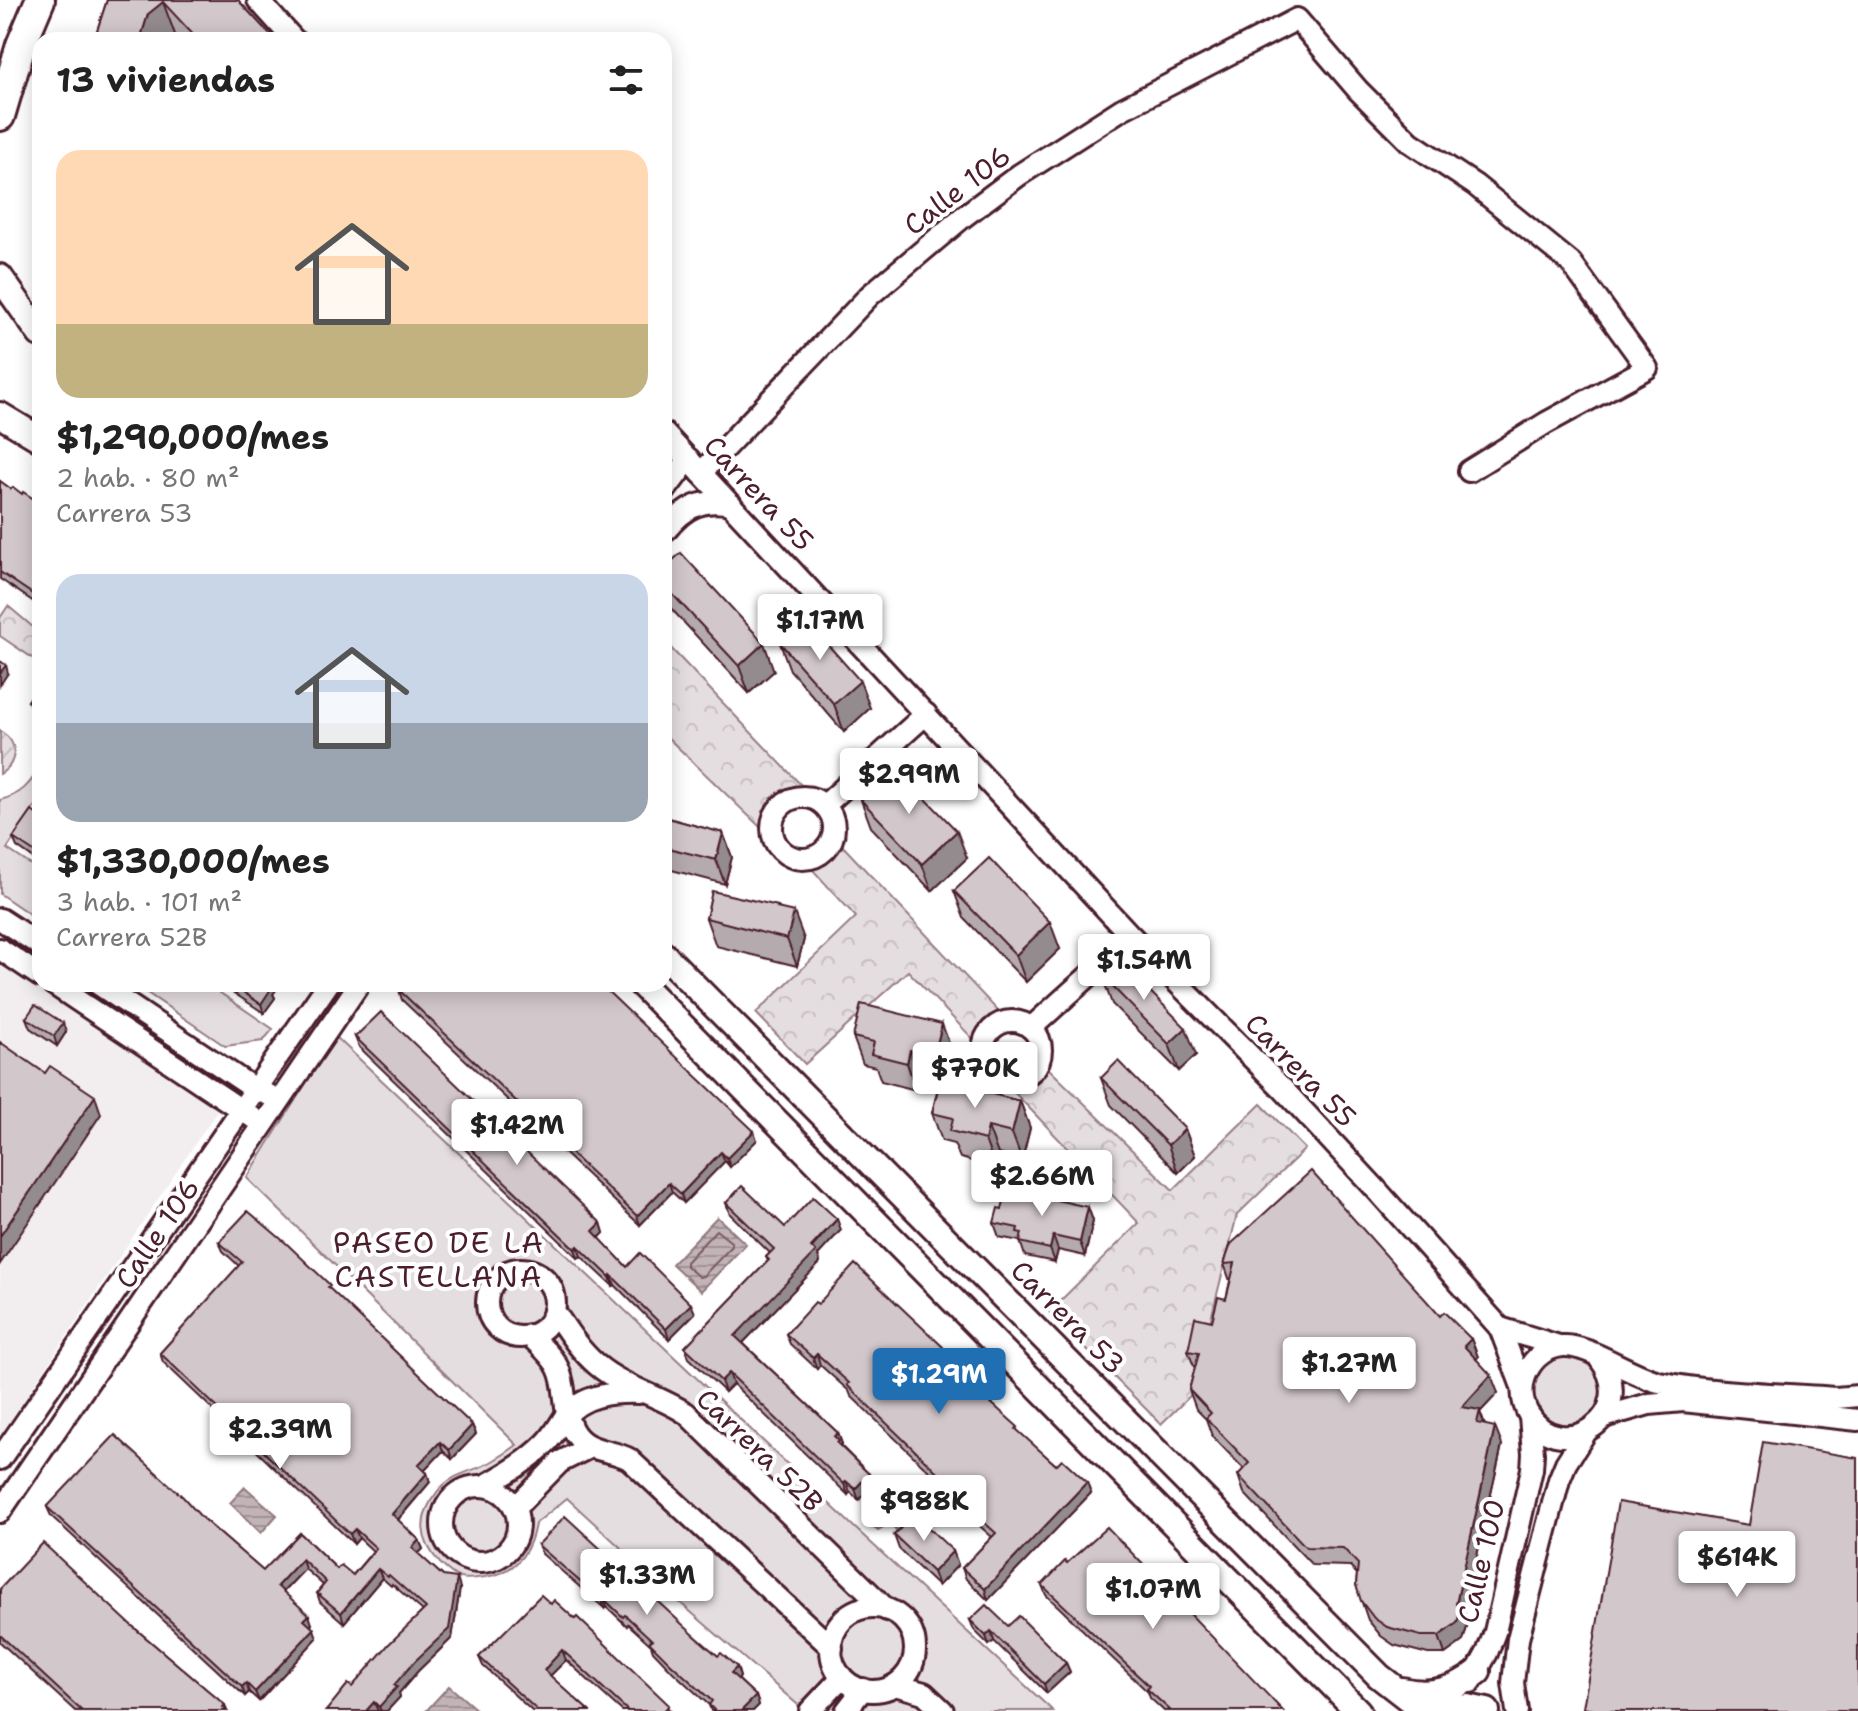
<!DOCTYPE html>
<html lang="es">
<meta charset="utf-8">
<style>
:root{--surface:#fff;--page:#f2f2f2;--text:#222;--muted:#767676;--accent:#1f6fb2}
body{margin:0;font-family:"Shantell Sans",sans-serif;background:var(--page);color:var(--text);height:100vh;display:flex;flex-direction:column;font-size:30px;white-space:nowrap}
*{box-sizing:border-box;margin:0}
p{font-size:26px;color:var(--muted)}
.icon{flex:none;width:44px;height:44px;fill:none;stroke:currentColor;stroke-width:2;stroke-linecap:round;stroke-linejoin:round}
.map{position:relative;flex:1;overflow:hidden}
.side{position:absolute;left:32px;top:32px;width:640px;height:960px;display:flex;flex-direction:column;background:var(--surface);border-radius:24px;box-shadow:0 4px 20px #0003}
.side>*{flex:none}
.price{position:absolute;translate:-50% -68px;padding:0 18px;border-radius:8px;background:#fff;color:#222;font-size:26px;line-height:52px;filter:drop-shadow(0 2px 4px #0008)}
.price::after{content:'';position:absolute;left:50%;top:48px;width:24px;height:18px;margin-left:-12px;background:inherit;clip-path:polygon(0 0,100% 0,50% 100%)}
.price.on{background:var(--accent);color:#fff}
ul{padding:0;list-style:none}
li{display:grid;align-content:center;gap:16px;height:424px;padding:0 24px}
li span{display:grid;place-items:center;height:248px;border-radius:24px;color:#555}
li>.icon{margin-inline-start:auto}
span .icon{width:144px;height:144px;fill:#fffc;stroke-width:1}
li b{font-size:34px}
h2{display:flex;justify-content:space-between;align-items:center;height:96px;padding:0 24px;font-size:34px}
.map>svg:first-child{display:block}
</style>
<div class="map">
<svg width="1858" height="1711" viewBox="0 0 1858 1711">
<defs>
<pattern id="forest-crowns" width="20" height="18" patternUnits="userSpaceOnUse" patternTransform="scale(2)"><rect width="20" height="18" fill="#e5dee0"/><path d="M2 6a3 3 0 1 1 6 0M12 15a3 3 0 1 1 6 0" fill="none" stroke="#c6bec0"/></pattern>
<pattern id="garden-furrows" width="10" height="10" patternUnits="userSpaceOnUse" patternTransform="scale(2)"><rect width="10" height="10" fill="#e5dee0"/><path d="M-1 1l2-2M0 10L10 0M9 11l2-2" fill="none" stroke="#c6bec0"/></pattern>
<pattern id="water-rules" width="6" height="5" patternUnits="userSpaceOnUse" patternTransform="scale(2)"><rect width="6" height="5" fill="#c1b3b6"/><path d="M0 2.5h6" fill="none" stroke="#9f9194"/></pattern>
</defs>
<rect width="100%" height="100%" fill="#fff"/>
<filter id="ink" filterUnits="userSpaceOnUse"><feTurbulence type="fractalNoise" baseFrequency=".0125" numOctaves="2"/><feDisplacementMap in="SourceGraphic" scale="16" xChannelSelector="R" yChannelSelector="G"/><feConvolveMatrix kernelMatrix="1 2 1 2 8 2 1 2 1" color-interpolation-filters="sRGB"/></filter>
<g filter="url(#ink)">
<polygon fill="#f2eeef" points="0,964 219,1108 0,1436"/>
<g fill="#e5dee0" stroke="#987e86" stroke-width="2">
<path d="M40 766V799L7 849 40 871V921L0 894V800C21 795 31 784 40 766Z"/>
<polygon points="134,984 207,984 273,1029 263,1041 225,1046"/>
<path d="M335 1036 855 1528 1053 1711H805L685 1607 567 1498 535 1524C530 1553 516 1573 485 1577 477 1578 467 1580 460 1578 452 1575 446 1569 440 1563 419 1540 417 1517 438 1491 452 1473 473 1472 491 1462 500 1457 509 1451 517 1445L247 1178Z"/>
<circle cx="1567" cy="1391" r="34"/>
</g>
<g fill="url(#forest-crowns)" stroke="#987e86" stroke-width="2">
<polygon points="8,606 40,633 40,663 0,636 0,618"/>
<path d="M664 641 803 787C776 789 767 803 759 826L664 734Z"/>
<polygon points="840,843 999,1012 984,1022 973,1039 908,971 805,1064 756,1013 856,917 811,868 828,861"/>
<path d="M1045 1065 1173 1190 1261 1104 1305 1149 1237 1215 1192 1394 1161 1424 1049 1312 1139 1223 1011 1089C1026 1086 1037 1078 1045 1065Z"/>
</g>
<path fill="url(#garden-furrows)" stroke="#987e86" stroke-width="2" d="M0 731C19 742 18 763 0 774Z"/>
<g fill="url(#water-rules)" stroke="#91787e" stroke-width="2">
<polygon points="717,1217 746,1244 701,1291 672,1264"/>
<polygon points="245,1487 277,1515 261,1533 230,1503"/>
<polygon points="889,1499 910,1518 898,1532 890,1523 878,1530 869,1523"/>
<polygon points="449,1686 478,1711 426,1711"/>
</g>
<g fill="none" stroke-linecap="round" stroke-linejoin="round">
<polygon stroke="#7a5a63" stroke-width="2" points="716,1230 731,1242 732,1246 703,1276 699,1277 686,1266 686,1262"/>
<g stroke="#4a1f2b" stroke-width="26">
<g id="minor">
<polyline points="258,0 294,40"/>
<polyline points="664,433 1132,937 1282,1088 1375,1188 1500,1328 1522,1387"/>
<polyline points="701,473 870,295 963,217 1019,175 1122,109 1297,19 1358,90 1410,142 1475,185 1571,263 1647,368 1546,423 1469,471"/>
<polyline points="664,492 689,459"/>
<path d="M667 529C685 507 703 498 731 504"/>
<circle cx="803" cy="828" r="31"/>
<polyline points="825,805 926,714"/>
<polyline points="0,919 40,945"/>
<polyline points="0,949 40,976"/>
<polyline points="53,984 252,1117"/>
<polyline points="98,984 256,1090 269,1095"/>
<circle cx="1012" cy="1050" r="29"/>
<polyline points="1031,1028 1132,937"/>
<circle cx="521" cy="1303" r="34"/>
<path d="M554 1311C567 1330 579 1350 597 1365 623 1387 658 1395 686 1413L887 1610"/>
<polyline points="1500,1328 1559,1346"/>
<path d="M529 1335C539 1345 552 1355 558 1368 570 1392 559 1424 583 1442 596 1452 615 1451 629 1459L832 1648"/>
<path d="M1599 1358C1643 1414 1562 1467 1529 1415 1512 1387 1530 1349 1563 1346 1587 1344 1630 1375 1659 1382 1716 1394 1778 1393 1836 1398L1858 1396"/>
<polyline points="1604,1417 1649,1404 1683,1401 1858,1420"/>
<polyline points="0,1459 328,984"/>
<path d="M484 1486C506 1474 527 1462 546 1443 553 1436 558 1427 564 1418 582 1395 611 1392 639 1393"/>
<circle cx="480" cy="1524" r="38"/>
<polyline points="515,1508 560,1462 590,1447"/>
<polyline points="0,1512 359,984"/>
<circle cx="873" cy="1649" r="42"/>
<polyline points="1471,1682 1487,1653 1495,1632 1532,1469 1533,1454 1530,1416"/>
<polyline points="895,1685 924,1693 943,1711"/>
<polyline points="810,1711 842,1677"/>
<polyline points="846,1711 863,1689"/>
<polyline points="1517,1711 1513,1683 1518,1639 1559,1480 1566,1463 1586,1432"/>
</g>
</g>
<g stroke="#4a1f2b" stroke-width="30">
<g id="major">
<polyline points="0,277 40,334"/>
<polyline points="0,415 40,439"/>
<polyline points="664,955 1379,1676 1415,1704 1436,1711"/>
<polyline points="641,984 1358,1711"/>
<path d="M1402 1690C1431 1697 1455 1690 1478 1672"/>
<polyline points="1442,1711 1467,1707 1487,1711"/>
</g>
</g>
<g stroke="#4a1f2b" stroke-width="34">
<polyline id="highway" points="0,116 21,45 40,0"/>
</g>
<use href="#minor" stroke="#fff" stroke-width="20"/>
<use href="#major" stroke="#fff" stroke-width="24"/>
<use href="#highway" stroke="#fff" stroke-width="28"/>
</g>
<g fill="#b5abaf" stroke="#4a1f2b" stroke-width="2">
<polygon points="107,0 238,0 275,40 94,40"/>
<polygon points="0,481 11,489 40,503 40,606 0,579"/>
<polygon points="664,568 774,671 749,693 665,602 664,599"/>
<polygon points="780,643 870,708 844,732 790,670"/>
<polygon points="40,693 40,715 32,710 28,701"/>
<polygon points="861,800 967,858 932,891 871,827"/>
<polygon points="40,817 40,863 17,847 13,838"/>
<polygon points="664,817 723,833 732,857 725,884 664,868"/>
<polygon points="954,891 1060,949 1026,982 964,918"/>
<polygon points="779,908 804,939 797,966 716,946 706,918"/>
<polygon points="1102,976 1196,1055 1179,1071 1112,1004"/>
<polygon points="220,984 278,984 279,986 273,994 275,998 264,1013"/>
<polygon points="399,990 515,992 757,1140 730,1167 725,1161 684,1203 672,1192 640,1225 402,1000"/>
<polygon points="26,1018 66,1032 57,1046 30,1028"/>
<polygon points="355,1037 601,1223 604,1233 599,1238 627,1267 695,1313 669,1339 615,1285 613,1286 581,1256 578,1258 359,1047"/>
<polygon points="853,1037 952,1051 944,1082 1020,1101 1030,1128 1022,1160 998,1154 995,1167 960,1158 954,1144 942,1141 932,1113 939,1083 920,1078 916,1090 881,1081 876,1067 863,1064"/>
<polygon points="1101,1078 1185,1129 1195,1156 1178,1173 1111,1105"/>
<polygon points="726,1203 785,1227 841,1230 818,1255 820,1263 743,1343 838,1433 842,1444 840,1445 869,1474 873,1485 859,1500 850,1492 848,1495 733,1384 725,1392 689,1358 685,1347 768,1261 766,1257 770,1253 730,1214"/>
<polygon points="1088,1207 1093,1221 1085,1256 1058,1250 1055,1262 1025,1256 1020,1241 999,1237 994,1223 1002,1209"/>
<polygon points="219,1242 332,1291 472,1425 476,1434 452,1459 443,1451 424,1471 427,1473 430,1482 398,1520 419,1540 423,1549 418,1554 443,1576 460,1588 452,1638 418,1671 399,1693 400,1697 387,1711 326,1711 352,1687 423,1611 392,1584 391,1586 382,1578 344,1623 320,1602 317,1593 323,1585 305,1569 283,1592 312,1624 311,1626 317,1638 259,1701 249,1692 245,1696 51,1516 47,1507 202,1518 263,1571 300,1533 337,1569 353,1575 373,1551 359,1538 354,1544 163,1362 160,1353 239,1266 223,1251"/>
<polygon points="1231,1244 1440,1316 1471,1339 1478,1357 1476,1359 1498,1393 1480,1412 1485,1425 1502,1445 1464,1613 1468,1623 1463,1641 1445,1654 1428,1654 1394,1645 1381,1636 1368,1620 1356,1585 1357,1574 1350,1566 1312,1565 1244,1493 1238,1475 1244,1469 1212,1436 1206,1419 1196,1409 1189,1390 1195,1369 1188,1351 1212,1321 1226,1299 1230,1281 1224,1264"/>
<polygon points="818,1304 945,1352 967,1378 991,1399 993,1405 1020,1434 1056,1465 1091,1493 988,1600 966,1579 962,1568 992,1537 962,1510 958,1499 851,1396 849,1391 820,1365 817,1369 790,1344 786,1334"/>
<polygon points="894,1535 953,1551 958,1565 938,1586 899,1549"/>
<polygon points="538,1545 695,1636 718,1656 737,1667 740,1677 738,1679 756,1696 759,1705 753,1711 711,1711 709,1705 673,1672 653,1651 651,1645 628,1624 627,1626 607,1607 605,1609 542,1554"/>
<polygon points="1042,1585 1283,1711 1164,1711 1150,1698 1148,1692 1046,1595"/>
<polygon points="0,1589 131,1625 225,1705 227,1711 75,1711 0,1642"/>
<polygon points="551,1604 671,1711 622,1711 566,1660 550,1676 589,1711 532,1711 483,1666 479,1657"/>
<polygon points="970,1620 1066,1663 1070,1672 1047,1693 994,1641 989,1645 974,1630"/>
</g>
<g fill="#938b8e" stroke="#4a1f2b" stroke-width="2">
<polygon points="163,2 177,40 140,40 148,14"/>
<polygon points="764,643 774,671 749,693 739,666"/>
<polygon points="6,665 8,673 0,685 0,673"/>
<polygon points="860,681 870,708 844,732 834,704"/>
<polygon points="957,831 967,858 932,891 922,864"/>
<polygon points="723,833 732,857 725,884 716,860"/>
<polygon points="794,912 804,939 797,966 787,939"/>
<polygon points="1050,922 1060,949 1026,982 1016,955"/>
<polygon points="271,984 278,984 279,986 273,994 275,998 264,1013 261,1004"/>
<polygon points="63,1023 66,1032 57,1046 54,1036"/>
<polygon points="942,1024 952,1051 943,1084 934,1056"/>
<polygon points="1186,1028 1196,1055 1179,1071 1169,1044"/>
<polygon points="910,1050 920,1078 916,1090 907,1063"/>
<polygon points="95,1096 101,1114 0,1264 0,1236"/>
<polygon points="1020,1101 1030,1128 1022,1160 1012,1133"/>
<polygon points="988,1127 998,1154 995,1167 985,1140"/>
<polygon points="1185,1129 1195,1156 1178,1173 1168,1145"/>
<polygon points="754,1131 757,1140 730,1167 727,1158"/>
<polygon points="721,1152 725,1161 684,1203 681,1194"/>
<polygon points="669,1183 672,1192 640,1225 637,1216"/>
<polygon points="1088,1207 1093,1221 1085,1256 1080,1242"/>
<polygon points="837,1219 841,1230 818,1255 820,1263 739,1347 735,1336"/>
<polygon points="601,1223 604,1233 596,1241 593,1231"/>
<polygon points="1053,1236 1058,1250 1055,1262 1050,1249"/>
<polygon points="578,1246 581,1256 578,1258 575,1249"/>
<polygon points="611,1275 615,1285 613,1286 610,1277"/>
<polygon points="691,1304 695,1313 669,1339 666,1329"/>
<polygon points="1471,1339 1478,1357 1471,1364 1464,1346"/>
<polygon points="817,1354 820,1365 817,1369 813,1358"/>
<polygon points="729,1373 733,1384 725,1392 721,1381"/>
<polygon points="1491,1375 1498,1393 1480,1412 1486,1429 1484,1441 1462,1407"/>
<polygon points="472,1425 476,1434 452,1459 449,1450"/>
<polygon points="1495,1427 1502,1445 1464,1613 1468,1623 1463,1641 1445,1654 1439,1636 1456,1604"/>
<polygon points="838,1433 842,1444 840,1445 843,1452 834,1436"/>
<polygon points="440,1442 443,1451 421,1474 418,1465"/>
<polygon points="427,1473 430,1482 395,1523 392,1514"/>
<polygon points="869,1474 873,1485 859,1500 855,1489"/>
<polygon points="846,1481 850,1492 848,1495 844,1484"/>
<polygon points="1087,1482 1091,1493 988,1600 985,1589"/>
<polygon points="355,1529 359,1538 354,1544 350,1534"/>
<polygon points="419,1540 423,1549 415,1557 412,1548"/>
<polygon points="953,1551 958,1565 938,1586 933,1572"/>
<polygon points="302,1559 305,1569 280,1595 277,1586"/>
<polygon points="378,1569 382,1578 344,1623 341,1613"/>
<polygon points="457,1578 460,1588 452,1638 418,1671 399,1693 400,1697 387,1711 381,1711 379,1707"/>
<polygon points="603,1598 607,1607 605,1609 601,1600"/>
<polygon points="309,1615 312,1624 307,1629 304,1620"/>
<polygon points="314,1629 317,1638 259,1701 255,1692"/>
<polygon points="991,1631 994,1641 989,1645 986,1636"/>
<polygon points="562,1650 566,1660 547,1679 544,1670"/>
<polygon points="1066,1663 1070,1672 1047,1693 1044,1684"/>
<polygon points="737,1667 740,1677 735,1683 731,1673"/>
<polygon points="246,1683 249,1692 245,1696 242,1687"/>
<polygon points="756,1696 759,1705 753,1711 741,1711"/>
<polygon points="374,1702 378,1711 366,1711"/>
</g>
<g fill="#d2c7cb" stroke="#4a1f2b" stroke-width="2">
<polygon points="107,0 238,0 275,40 198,40 163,2 148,14 140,40 94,40"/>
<polygon points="0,481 11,489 13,487 22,494 23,492 40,503 40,599 0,572"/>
<polygon points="681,553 764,643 739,666 664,585 664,568"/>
<polygon points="806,620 860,681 834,704 780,643"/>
<polygon points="0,661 6,665 0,673"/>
<polygon points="35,690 40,693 40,708 28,701"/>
<polygon points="895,767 957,831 922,864 861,800"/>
<polygon points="32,811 40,817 40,856 13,838"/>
<polygon points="664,817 723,833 716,860 664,847"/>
<polygon points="989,858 1050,922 1016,955 954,891"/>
<polygon points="712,891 778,906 777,908 794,912 787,939 706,918"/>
<polygon points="1119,960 1186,1028 1169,1044 1102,976"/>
<polygon points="231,984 271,984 269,987 271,989 261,1004"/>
<polygon points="405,984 507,984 515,992 522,984 600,984 754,1131 727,1158 721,1152 681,1194 669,1183 637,1216 399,990"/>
<polygon points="861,1004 942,1024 934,1056 910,1050 907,1063 871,1054 874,1042 853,1037"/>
<polygon points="35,1005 63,1023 54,1036 26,1018"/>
<polygon points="381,1012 601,1223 593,1231 627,1267 640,1253 691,1304 666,1329 611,1275 610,1277 578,1246 575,1249 355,1037"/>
<polygon points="0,1042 45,1073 50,1066 95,1096 0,1236"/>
<polygon points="1118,1061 1185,1129 1168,1145 1101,1078"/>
<polygon points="940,1081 1020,1101 1012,1133 988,1127 985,1140 950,1131 953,1118 932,1113"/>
<polygon points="1311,1171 1440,1316 1444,1312 1471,1339 1464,1346 1491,1375 1462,1407 1480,1410 1477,1423 1495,1427 1456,1604 1462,1605 1457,1623 1439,1636 1421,1636 1387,1627 1374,1618 1361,1601 1356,1585 1358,1564 1343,1548 1306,1547 1238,1475 1249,1463 1206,1418 1211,1413 1189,1390 1199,1353 1188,1351 1195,1317 1212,1321 1218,1297 1226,1299 1235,1263 1224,1264 1231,1244"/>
<polygon points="742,1186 785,1227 813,1197 837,1219 811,1247 816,1252 735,1336 838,1433 834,1436 839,1441 837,1443 869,1474 855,1489 846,1481 844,1484 729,1373 721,1381 685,1347 769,1260 766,1257 774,1249 726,1203"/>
<polygon points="1007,1189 1088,1207 1080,1242 1053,1236 1050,1249 1020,1242 1022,1233 1017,1232 1018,1228 994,1223 998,1208 1002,1209"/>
<polygon points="248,1211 287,1244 330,1285 328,1287 472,1425 449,1450 440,1442 418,1465 427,1473 392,1514 419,1540 412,1548 443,1576 457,1578 449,1629 415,1661 394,1685 397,1687 379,1707 374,1702 366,1711 326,1711 348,1684 352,1687 389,1644 426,1608 389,1575 388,1577 378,1569 341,1613 317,1593 326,1582 302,1559 277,1586 309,1615 304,1620 314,1629 255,1692 246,1683 242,1687 47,1507 115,1435 183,1497 202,1518 263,1571 300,1533 337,1569 341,1565 353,1575 376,1548 355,1529 350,1534 160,1353 242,1262 219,1242"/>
<polygon points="855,1264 943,1347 942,1349 964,1369 961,1372 991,1399 989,1401 1018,1427 1016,1429 1056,1465 1062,1459 1087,1482 985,1589 962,1568 996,1533 958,1499 961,1495 847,1385 849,1383 817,1354 813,1358 786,1334 815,1302 818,1304"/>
<polygon points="1763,1442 1858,1458 1858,1711 1598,1711 1583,1708 1618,1502 1749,1525"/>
<polygon points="914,1514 953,1551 933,1572 894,1535"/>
<polygon points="565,1516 695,1636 718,1656 721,1653 737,1667 731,1673 756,1696 741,1711 715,1711 709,1705 712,1701 670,1663 649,1642 652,1640 625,1615 623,1617 603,1598 601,1600 538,1545"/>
<polygon points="1107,1527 1283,1711 1171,1711 1147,1689 1149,1686 1042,1585 1065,1561 1067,1563"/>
<polygon points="43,1543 131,1625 225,1705 223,1707 227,1711 82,1711 0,1635 0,1589"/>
<polygon points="541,1595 551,1604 554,1600 575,1619 577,1617 669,1705 664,1711 628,1711 562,1650 544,1670 589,1711 538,1711 479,1657"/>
<polygon points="986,1605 1008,1626 1019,1616 1066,1663 1044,1684 991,1631 986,1636 970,1620"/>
</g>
</g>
<g text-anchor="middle" stroke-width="8" stroke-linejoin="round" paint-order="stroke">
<g font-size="28" fill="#4a1f2b" stroke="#fff">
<text transform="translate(957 190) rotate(-38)" y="10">Calle 106</text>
<text transform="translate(759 493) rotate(47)" y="10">Carrera 55</text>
<text transform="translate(1301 1070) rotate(46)" y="10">Carrera 55</text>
<text transform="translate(157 1233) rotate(-56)" y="10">Calle 106</text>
<text transform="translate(1068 1317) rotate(45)" y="10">Carrera 53</text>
<text transform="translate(760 1450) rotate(44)" y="10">Carrera 52B</text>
<text transform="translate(1481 1561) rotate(-77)" y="10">Calle 100</text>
</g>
<g font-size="30" letter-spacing="2" fill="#4a1f2b" stroke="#fff">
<text x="439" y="1253">PASEO DE LA<tspan x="439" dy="34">CASTELLANA</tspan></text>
</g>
</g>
</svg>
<b class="price" style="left:820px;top:662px">$1.17M</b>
<b class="price" style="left:909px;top:816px">$2.99M</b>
<b class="price" style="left:1144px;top:1002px">$1.54M</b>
<b class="price" style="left:975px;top:1110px">$770K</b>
<b class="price" style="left:517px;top:1167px">$1.42M</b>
<b class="price" style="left:1042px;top:1218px">$2.66M</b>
<b class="price" style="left:1349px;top:1405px">$1.27M</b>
<b class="price on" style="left:939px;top:1416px">$1.29M</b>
<b class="price" style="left:280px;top:1471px">$2.39M</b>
<b class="price" style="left:924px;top:1543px">$988K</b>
<b class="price" style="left:1737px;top:1599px">$614K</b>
<b class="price" style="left:647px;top:1617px">$1.33M</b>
<b class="price" style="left:1153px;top:1631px">$1.07M</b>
<section class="side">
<h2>13 viviendas<svg class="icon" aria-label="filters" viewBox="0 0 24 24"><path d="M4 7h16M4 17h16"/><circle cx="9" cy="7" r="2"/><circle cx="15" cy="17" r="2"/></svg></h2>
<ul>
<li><span style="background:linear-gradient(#ffd9b3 70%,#c2b280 0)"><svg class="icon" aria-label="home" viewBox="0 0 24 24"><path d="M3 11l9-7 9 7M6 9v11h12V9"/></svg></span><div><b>$1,290,000/mes</b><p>2 hab. · 80 m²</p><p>Carrera 53</p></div></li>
<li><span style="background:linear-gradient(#c9d6e8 60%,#9aa5b1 0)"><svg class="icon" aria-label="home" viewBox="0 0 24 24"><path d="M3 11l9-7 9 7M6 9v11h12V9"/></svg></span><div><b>$1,330,000/mes</b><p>3 hab. · 101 m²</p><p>Carrera 52B</p></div></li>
</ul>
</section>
</div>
